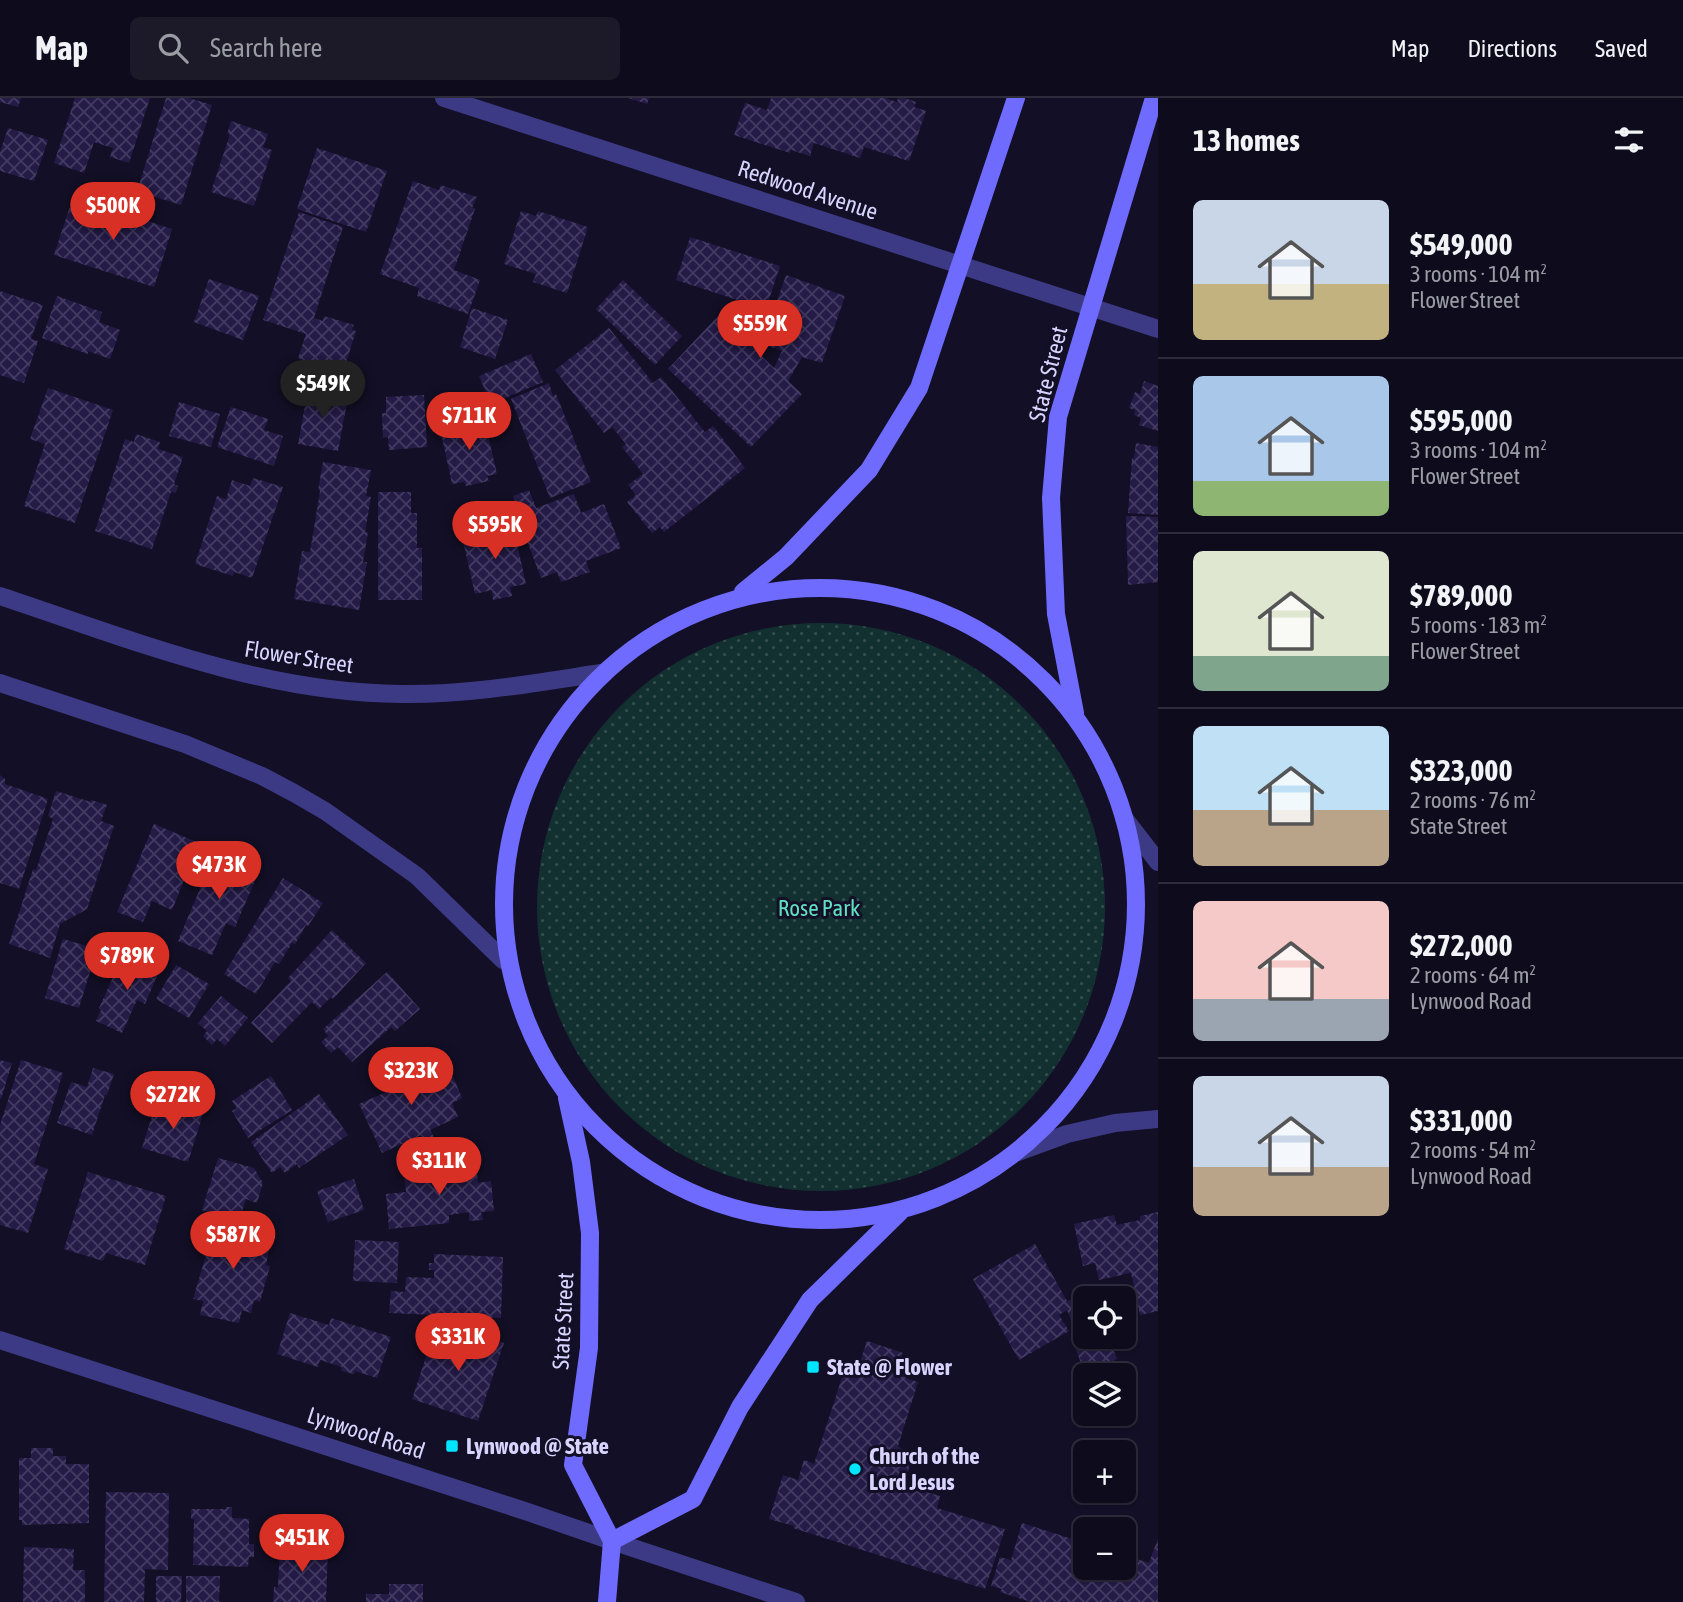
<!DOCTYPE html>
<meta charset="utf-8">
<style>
:root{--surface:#0e0b1c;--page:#1c1929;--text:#f1f3f6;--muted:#9b9ba3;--line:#2e2b3b;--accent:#d93025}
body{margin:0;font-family:"Asap Condensed",sans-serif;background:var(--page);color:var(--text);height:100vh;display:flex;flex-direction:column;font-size:26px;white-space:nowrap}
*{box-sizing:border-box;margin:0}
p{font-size:23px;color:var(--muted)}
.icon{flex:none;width:38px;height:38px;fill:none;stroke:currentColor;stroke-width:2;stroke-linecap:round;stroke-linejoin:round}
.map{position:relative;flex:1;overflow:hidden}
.details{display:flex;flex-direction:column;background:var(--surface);width:525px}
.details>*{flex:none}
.buttons{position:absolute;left:1073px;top:1188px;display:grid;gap:14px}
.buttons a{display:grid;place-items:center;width:63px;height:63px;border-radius:10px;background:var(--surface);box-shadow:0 2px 5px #0004,0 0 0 2px var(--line);font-size:35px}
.price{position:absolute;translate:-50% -60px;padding:0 16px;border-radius:24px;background:var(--accent);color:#fff;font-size:23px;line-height:46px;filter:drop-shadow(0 2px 4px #0008)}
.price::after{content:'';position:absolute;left:50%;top:42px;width:21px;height:16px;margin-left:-10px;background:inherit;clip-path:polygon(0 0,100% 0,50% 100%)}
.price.on{background:#222;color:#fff}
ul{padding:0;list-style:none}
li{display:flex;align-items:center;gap:21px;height:175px;padding:0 35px}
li+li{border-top:2px solid var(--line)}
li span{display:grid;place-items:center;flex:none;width:196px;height:140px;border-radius:10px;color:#555}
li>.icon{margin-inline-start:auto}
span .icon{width:84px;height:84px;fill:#fffc;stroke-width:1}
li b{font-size:30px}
h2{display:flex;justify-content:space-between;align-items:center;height:84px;padding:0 35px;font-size:30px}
header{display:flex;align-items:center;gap:42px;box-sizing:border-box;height:98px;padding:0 35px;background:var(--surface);border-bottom:2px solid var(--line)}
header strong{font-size:33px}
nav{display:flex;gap:38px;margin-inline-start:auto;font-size:24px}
.search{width:490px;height:63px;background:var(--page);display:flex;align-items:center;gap:18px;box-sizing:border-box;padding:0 24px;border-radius:10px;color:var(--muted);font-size:26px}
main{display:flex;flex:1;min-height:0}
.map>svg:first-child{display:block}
</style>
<header>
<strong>Map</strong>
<div class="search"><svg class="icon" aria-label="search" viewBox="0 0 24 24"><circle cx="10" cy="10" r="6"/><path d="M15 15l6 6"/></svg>Search here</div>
<nav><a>Map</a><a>Directions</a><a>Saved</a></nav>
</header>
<main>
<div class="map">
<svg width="1158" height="1504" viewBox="0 0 1158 1504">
<defs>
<pattern id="grass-dots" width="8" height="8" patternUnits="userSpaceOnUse" patternTransform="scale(1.75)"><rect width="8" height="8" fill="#12302f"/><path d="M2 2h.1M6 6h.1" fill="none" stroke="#344d4e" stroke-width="1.8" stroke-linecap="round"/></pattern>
<pattern id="building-cross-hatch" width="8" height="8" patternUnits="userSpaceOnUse" patternTransform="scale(1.75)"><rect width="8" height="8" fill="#241b47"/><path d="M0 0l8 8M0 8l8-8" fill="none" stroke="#433b63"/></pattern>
</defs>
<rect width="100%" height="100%" fill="#130f26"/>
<circle fill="url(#grass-dots)" cx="821" cy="809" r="284"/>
<g fill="url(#building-cross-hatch)">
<polygon points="0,0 21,0 18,9 0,4"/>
<polygon points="75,0 150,0 129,65 110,59 113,50 94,44 84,75 54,65"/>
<polygon points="166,0 189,0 212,7 181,107 137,93"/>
<polygon points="628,0 649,0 647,6"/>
<polygon points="771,0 885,0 897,4 898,0 905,0 916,4 914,9 926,13 909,63 864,49 860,60 814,45 810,58 791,52 790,55 734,37 745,5 767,12"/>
<polygon points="231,23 268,36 263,49 272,52 254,108 211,94 230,36 227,36"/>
<polygon points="8,30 48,42 34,83 0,73 0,54"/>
<polygon points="317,50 387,73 366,134 297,111"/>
<polygon points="413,83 439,92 441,87 477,99 472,110 475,111 454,172 480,182 468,216 417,198 419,190 380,176"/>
<polygon points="73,99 172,131 154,189 54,157"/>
<polygon points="521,113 536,118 538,113 588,129 567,195 533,184 536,176 504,166"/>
<polygon points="299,114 343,129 314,220 323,223 324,218 354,227 352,232 356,233 343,275 298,260 306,236 263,222"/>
<polygon points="690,139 780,168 763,220 747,215 750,206 676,182"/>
<polygon points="786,177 845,198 822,265 802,259 788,283 802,296 751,349 668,271 719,217 774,270 782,253 762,246"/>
<polygon points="209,181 259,198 243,242 194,224"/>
<polygon points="623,182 682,238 655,267 596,211"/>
<polygon points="0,193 43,207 31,241 38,243 24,285 0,277"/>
<polygon points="57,198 102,214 99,224 120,232 110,261 88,253 88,256 42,240"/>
<polygon points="472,210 508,222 495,261 460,249"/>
<polygon points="609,230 653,285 661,279 705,334 713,328 745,370 664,434 660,429 652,435 627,404 636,397 628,387 643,376 622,349 626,346 612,329 604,335 555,272"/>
<polygon points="531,256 543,284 491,306 479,278"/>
<polygon points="1144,283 1158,288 1158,333 1139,327 1141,320 1134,317 1135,312 1129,310 1135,294 1140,296"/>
<polygon points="549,285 553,298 556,296 591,384 550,400 511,301"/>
<polygon points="48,290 113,312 75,425 24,408 45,346 30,341"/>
<polygon points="308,291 348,299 338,353 298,346"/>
<polygon points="424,297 427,349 389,352 388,339 383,340 382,315 386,315 386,299"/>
<polygon points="179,304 220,316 211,349 169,338"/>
<polygon points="231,309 268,321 264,332 283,338 274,368 217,349"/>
<polygon points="484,320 497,376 487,378 489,383 466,388 464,384 452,386 440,330"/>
<polygon points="136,336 160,344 158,351 183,359 174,386 178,388 176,395 171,394 152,451 95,433 125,341 134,344"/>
<polygon points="1136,345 1158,349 1158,417 1128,415 1132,360 1134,360"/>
<polygon points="323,364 371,372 366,398 371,399 365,434 368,434 363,464 367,464 359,512 294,501 302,453 310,454 320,393 318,392"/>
<polygon points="253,380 283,389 252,480 234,474 233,478 195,466 217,398 226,401 232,382 250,388"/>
<polygon points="529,392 536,410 574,396 581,415 604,406 621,450 586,463 590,474 561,484 557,474 541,480 518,419 521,418 513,398"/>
<polygon points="378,394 411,394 411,415 417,415 417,450 422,450 422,502 378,502"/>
<polygon points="1126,418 1158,419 1158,484 1128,487"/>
<polygon points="512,423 526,486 510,489 512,498 493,502 492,492 475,496 463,443 483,439 481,430"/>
<polygon points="0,677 5,681 5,686 48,701 19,791 0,785"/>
<polygon points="56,693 91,704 91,702 107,707 101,723 114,728 87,811 60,826 50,860 9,846 33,771 36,772 53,721 48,718"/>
<polygon points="154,726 199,745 172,812 152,803 143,824 117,814"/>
<polygon points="217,750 261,769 235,829 226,825 212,857 178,843"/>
<polygon points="283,780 323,805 308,828 306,827 295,846 292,845 279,866 275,864 256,896 224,876"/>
<polygon points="332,832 366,865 333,901 331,899 319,911 312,904 272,945 251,925 291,883 288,880"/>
<polygon points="63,841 97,851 79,910 45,900"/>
<polygon points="124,855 160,871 145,906 137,902 122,935 96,923 101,912 99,910"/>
<polygon points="176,867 209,886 189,920 156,901"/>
<polygon points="387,874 420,911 395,933 391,929 352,964 338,949 331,955 321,944 328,938 323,931"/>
<polygon points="221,898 248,920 225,948 217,941 212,947 203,938 207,933 198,925"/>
<polygon points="418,959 430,986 452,976 462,1000 452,1005 458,1019 430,1032 434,1039 424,1043 421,1037 382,1055 359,1006 400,988 392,971"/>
<polygon points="0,962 12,965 1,1001 0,1001"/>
<polygon points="21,962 63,975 34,1066 48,1071 28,1135 0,1127 0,1027"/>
<polygon points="93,970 114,976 107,997 105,997 92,1037 57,1025 71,984 87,989"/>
<polygon points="271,978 292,1012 248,1040 232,1013 237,1010 232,1003"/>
<polygon points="319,996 348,1037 299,1070 297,1066 285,1075 280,1069 272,1075 251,1044"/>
<polygon points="157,1002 203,1016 188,1064 142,1050"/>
<polygon points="218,1060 254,1070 263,1085 257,1105 246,1101 239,1123 202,1112"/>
<polygon points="476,1066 478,1085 491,1083 494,1113 481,1114 483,1122 469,1123 469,1114 449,1117 449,1125 389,1131 386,1096 406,1094 404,1074"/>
<polygon points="88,1074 166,1098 145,1167 106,1155 103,1163 64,1151"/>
<polygon points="354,1081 364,1112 328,1124 317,1093"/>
<polygon points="1158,1114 1158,1213 1140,1217 1131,1175 1099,1182 1095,1165 1083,1168 1074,1126 1114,1117 1117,1127 1140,1122 1140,1118"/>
<polygon points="217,1120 269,1131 265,1151 269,1151 266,1167 270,1168 260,1204 254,1202 251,1215 242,1212 239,1225 200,1217 203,1203 193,1201"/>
<polygon points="355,1142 399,1144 397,1185 353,1183"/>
<polygon points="1035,1146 1067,1203 1092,1195 1094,1200 1085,1200 1085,1239 1108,1239 1117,1261 1114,1262 1119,1278 1086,1278 1073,1244 1078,1241 1067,1212 1059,1217 1069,1233 1019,1262 973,1181"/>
<polygon points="434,1156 503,1159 501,1220 389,1215 391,1193 405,1194 406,1179 434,1180 434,1172 429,1172 429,1165 434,1165"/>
<polygon points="290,1215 329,1227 331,1220 391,1239 377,1280 355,1273 354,1276 341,1273 342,1269 320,1262 318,1269 277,1256"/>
<polygon points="435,1232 462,1241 465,1233 504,1245 478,1323 412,1301"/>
<polygon points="867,1243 903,1255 899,1264 910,1268 906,1280 918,1284 898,1348 912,1360 904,1387 940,1398 937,1410 1005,1431 985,1491 793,1430 794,1428 769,1421 783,1377 798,1382 804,1362 814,1366 845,1270 857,1273"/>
<polygon points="31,1350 53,1350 53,1358 66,1358 66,1366 89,1366 89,1425 22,1427 22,1422 19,1422 19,1360 31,1360"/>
<polygon points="106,1394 169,1395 168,1472 145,1471 144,1504 104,1504"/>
<polygon points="226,1409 232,1409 232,1420 249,1421 249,1446 254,1446 254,1459 249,1459 248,1469 193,1467 194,1421 191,1421 191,1411 226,1411"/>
<polygon points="1022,1425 1085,1445 1085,1470 1124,1470 1124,1457 1149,1465 1158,1440 1158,1504 1031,1504 1000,1494 1002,1491 991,1488 1000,1459 1011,1462"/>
<polygon points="295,1446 328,1449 326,1504 273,1504 274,1489 278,1490 280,1448 295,1448"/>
<polygon points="24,1449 74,1451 73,1472 85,1472 85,1504 23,1504"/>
<polygon points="156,1478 182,1478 181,1504 156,1504"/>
<polygon points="186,1478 220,1478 219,1504 186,1504"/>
<polygon points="389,1486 423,1486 423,1504 366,1504 366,1496 389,1496"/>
</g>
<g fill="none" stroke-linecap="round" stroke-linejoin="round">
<g stroke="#3d3a85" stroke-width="18">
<polyline points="444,0 1158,231"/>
<path d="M0 498C130 541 261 595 401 596 468 597 535 585 601 575"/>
<polyline points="0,585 185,646 262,678 294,695 325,713 417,778 503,862"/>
<polyline points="1124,720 1158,764"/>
<polyline points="1018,1054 1067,1036 1115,1025 1158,1021"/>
<polyline points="0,1242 528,1414 612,1443 796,1504"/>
</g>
<g stroke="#6f6bff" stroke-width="18">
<circle cx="820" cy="806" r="316"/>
<polyline points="743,494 786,459 869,372 919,290 1016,0"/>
<polyline points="1075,615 1056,516 1051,400 1058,319 1154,0"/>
<polyline points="567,1000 581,1064 590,1135 589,1250 573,1367 612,1443 607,1504"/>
<polyline points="612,1443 693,1401 740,1309 810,1202 900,1114"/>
</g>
</g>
<g fill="#00e5ff" stroke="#130f26" stroke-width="2.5">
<rect x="806" y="1262" width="14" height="14" rx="3.5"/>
<rect x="445" y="1341" width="14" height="14" rx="3.5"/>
<circle cx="855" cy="1371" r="7"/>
</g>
<g text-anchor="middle" stroke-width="6" stroke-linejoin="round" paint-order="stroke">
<g font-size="23" fill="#d9d4ff" stroke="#130f26">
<text transform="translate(808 92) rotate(18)" y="8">Redwood Avenue</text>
<text transform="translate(1048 276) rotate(-76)" y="8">State Street</text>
<text transform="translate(299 559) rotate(9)" y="8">Flower Street</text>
<text transform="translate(563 1223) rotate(-87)" y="8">State Street</text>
<text transform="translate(366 1335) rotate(18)" y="8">Lynwood Road</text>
</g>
<g font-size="23" fill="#5fe0c0" stroke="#130f26">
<text x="819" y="818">Rose Park</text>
</g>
<g font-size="23" font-weight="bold" fill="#d9d4ff" stroke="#130f26" text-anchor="start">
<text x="827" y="1277">State @ Flower</text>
<text x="466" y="1356">Lynwood @ State</text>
<text x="869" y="1366">Church of the<tspan x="869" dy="26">Lord Jesus</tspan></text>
</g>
</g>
</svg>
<div class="buttons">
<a><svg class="icon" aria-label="locate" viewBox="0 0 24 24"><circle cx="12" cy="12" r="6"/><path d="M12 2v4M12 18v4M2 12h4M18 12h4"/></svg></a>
<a><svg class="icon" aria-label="layers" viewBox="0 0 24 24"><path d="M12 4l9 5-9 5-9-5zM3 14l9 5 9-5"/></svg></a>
<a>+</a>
<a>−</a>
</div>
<b class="price" style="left:113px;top:144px">$500K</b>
<b class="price" style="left:760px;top:262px">$559K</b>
<b class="price on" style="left:323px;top:322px">$549K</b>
<b class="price" style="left:469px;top:354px">$711K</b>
<b class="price" style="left:495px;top:463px">$595K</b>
<b class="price" style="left:219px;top:803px">$473K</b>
<b class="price" style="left:127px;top:894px">$789K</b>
<b class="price" style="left:411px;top:1009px">$323K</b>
<b class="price" style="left:173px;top:1033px">$272K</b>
<b class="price" style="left:439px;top:1099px">$311K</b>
<b class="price" style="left:233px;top:1173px">$587K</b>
<b class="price" style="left:458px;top:1275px">$331K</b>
<b class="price" style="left:302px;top:1476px">$451K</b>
</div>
<section class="details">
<h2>13 homes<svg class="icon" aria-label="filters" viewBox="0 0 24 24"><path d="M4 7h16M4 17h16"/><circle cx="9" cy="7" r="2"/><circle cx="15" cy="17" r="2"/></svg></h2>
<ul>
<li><span style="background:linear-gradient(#c9d6e8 60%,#c2b280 0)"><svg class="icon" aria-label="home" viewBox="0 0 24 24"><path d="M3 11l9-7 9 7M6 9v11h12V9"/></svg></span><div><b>$549,000</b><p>3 rooms · 104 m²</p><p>Flower Street</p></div></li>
<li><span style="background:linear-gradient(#a9c7e8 75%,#8fb573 0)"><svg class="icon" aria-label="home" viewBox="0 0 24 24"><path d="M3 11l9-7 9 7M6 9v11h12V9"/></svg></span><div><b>$595,000</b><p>3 rooms · 104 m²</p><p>Flower Street</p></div></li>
<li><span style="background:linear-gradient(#dfe7d0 75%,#7fa58c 0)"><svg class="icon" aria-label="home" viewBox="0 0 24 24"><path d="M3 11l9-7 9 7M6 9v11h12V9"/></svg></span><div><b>$789,000</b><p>5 rooms · 183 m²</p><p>Flower Street</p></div></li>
<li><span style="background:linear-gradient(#bfe0f5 60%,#b9a48a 0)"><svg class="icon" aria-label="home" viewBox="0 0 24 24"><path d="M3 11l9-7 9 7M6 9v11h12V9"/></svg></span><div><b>$323,000</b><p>2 rooms · 76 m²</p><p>State Street</p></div></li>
<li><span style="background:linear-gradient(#f6c9c9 70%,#9aa5b1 0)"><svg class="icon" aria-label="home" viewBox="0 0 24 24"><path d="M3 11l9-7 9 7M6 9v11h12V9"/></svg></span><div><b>$272,000</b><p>2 rooms · 64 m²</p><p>Lynwood Road</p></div></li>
<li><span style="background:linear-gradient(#c9d6e8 65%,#b9a48a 0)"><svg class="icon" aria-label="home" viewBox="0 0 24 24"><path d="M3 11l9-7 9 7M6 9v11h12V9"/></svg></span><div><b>$331,000</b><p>2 rooms · 54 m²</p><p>Lynwood Road</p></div></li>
</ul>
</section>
</main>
